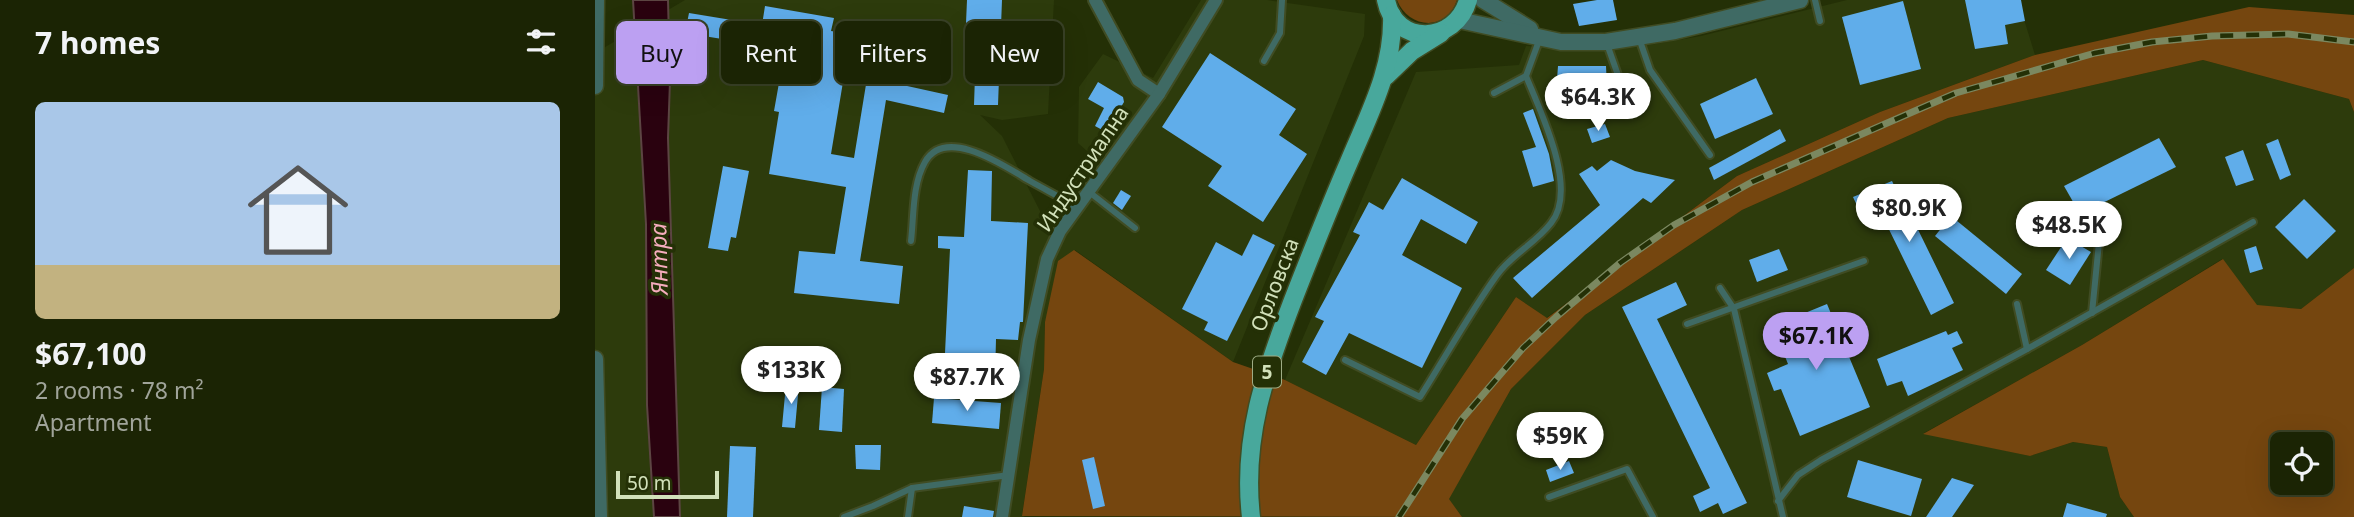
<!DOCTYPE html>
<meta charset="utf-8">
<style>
:root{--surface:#1b2404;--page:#242c0e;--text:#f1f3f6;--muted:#a0a49a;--line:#394126;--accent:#bca0f2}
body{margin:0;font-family:"Noto Sans",sans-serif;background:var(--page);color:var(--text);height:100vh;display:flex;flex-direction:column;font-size:26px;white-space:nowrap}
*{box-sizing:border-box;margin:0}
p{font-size:23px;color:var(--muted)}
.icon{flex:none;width:38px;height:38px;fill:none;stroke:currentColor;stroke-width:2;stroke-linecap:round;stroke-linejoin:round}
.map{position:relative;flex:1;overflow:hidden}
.panel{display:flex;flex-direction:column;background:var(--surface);width:595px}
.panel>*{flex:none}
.guide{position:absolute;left:21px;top:21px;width:665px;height:63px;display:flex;gap:14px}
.controls{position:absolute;left:1675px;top:432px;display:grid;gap:14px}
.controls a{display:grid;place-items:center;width:63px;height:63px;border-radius:10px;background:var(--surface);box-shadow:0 7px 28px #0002,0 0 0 2px var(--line);font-size:35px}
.scale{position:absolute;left:21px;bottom:18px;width:103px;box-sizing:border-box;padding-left:7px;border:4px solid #d2e1ba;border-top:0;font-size:19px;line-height:24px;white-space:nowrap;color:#d2e1ba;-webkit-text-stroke:5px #243006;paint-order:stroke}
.price{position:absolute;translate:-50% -60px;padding:0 16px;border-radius:24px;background:#fff;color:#222;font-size:23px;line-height:46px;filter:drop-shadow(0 2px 4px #0008)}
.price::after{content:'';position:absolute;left:50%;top:42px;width:21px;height:16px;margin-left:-10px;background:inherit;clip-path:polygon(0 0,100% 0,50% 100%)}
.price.current{background:var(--accent);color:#111}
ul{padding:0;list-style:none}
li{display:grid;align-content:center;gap:14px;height:371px;padding:0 35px}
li+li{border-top:2px solid var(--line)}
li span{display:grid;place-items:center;height:217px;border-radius:10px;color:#555}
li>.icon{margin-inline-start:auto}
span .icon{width:126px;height:126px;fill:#fffc;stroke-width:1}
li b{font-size:30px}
h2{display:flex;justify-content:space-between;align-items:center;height:84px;padding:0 35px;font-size:30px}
.pill{padding:0 24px;border-radius:10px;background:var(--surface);box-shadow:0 7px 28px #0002,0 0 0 2px var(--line);font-size:24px;line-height:63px}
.pill.current{background:var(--accent);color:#111}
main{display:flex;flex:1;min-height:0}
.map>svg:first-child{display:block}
</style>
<main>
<section class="panel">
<h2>7 homes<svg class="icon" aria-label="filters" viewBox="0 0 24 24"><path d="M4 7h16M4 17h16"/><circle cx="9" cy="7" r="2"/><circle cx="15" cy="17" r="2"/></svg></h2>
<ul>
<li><span style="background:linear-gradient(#a9c7e8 75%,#c2b280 0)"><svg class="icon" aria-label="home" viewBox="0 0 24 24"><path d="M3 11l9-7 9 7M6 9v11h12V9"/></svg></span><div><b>$67,100</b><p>2 rooms · 78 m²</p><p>Apartment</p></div></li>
</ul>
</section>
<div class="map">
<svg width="1759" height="517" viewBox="0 0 1759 517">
<rect width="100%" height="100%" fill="#243006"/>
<g fill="#2d3b0c">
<polygon points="90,0 459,0 453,114 407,120 385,115 407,136 447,215 501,159 483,143 484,87 508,54 558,78 606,0 672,0 770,14 769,36 638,362 480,250 450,322 449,369 427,515 430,517 0,517 0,53"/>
<polygon points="1252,0 1423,0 1440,55 1285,112 1142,176 951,318 921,297 821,445 690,380 821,72 924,65 931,46 1000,49 1060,44 1106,36"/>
<polygon points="1608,60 1754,99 1759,112 1759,268 1706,309 1662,306 1627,259 1487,345 1329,433 1435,456 1478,442 1512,447 1525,497 1539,517 867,517 853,499 916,389 990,315 1147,210 1353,118"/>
</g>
<g fill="#75460f" fill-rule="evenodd">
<path d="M802 0H862C852 32 813 29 802 0Z"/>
<polygon points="1654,7 1759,15 1759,112 1754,99 1608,60 1353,118 1147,210 990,315 916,389 854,499 867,517 427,516 449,369 450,322 463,261 479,250 638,362 690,380 821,445 921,297 952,318 1142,176 1285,112 1440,55"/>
<path d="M1628 259 1662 305 1706 309 1759 268V517H1539L1525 497 1512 447 1478 442 1435 456 1328 434 1487 345ZM1687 444H1726V483H1687Z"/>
</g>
<polygon fill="#2a020f" stroke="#5c4542" stroke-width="2" points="38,0 73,0 75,81 73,138 85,517 59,517 52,405 51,224"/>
<g fill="#60adea">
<polygon points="372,0 407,0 403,105 379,105 381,46 370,46"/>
<polygon points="1002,0 1018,0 1022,20 984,26 978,4"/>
<polygon points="1370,0 1426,0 1430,21 1410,25 1413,44 1380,49"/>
<polygon points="1308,1 1326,69 1265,85 1247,17"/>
<polygon points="170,6 239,18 236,31 256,34 236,154 259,158 274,66 296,70 294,82 353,95 349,113 291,100 265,261 308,266 304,304 199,293 204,251 240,254 251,187 174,174 184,112 179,111 190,49 90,33 94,13 167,25"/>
<polygon points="615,53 701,109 684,135 712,154 668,222 613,186 627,166 567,127"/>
<polygon points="963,66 1011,66 1012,88 1033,88 1033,92 1037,92 1037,110 967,111 961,93"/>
<polygon points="1161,78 1178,114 1120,139 1105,104"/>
<polygon points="503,82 528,97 529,102 511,132 500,126 509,108 493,99"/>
<polygon points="938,109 954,154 959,181 938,187 927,151 941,147 928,113"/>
<polygon points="1010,124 1015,137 997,143 992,129"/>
<polygon points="1185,129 1191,141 1119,180 1114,168"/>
<polygon points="1564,138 1581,167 1485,214 1469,186"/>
<polygon points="1683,139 1696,175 1685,180 1671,144"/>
<polygon points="1648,150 1659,180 1641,186 1630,157"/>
<polygon points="1016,160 1040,171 1080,180 1056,203 1048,198 937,298 918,278 1005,205 984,174 997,166 1002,171"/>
<polygon points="128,166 154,171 141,238 136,237 133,251 113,248"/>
<polygon points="373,170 397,171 396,221 433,223 428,322 425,322 423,340 401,339 400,378 349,374 355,249 343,248 343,236 369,237"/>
<polygon points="807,178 883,222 871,244 826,219 807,255 867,288 827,368 754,333 731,375 707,362 729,321 720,317 765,235 758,232 774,202 788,210"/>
<polygon points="1297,181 1305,198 1307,197 1359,303 1336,315 1282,205 1265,212 1258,197"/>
<polygon points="526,190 536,196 527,210 518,203"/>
<polygon points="1709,199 1741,231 1712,259 1680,227"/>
<polygon points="1356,216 1427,274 1411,294 1340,236"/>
<polygon points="658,234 680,245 632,341 609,330 613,322 587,309 621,242 647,256"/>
<polygon points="1472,238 1496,252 1475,285 1451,270"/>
<polygon points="1661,246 1668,269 1655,273 1649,250"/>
<polygon points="1184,249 1193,270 1162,282 1154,260"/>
<polygon points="1081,282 1092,305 1062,319 1152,503 1128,514 1123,503 1105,512 1098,496 1115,488 1027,307"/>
<polygon points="1232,304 1275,407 1205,436 1186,389 1179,391 1172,373 1193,364 1178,326"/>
<polygon points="1351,331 1353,335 1362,331 1368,343 1357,348 1368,370 1313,396 1307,381 1292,386 1282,359"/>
<polygon points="191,384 204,384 200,428 187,427"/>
<polygon points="227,387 249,389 247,432 224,430"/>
<polygon points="339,398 406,403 404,429 337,423"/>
<polygon points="260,445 286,445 285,470 261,469"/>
<polygon points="135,446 161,447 158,517 132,517"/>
<polygon points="499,457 510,506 498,509 487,460"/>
<polygon points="1263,460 1327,479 1316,516 1252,497"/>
<polygon points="974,461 979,473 955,482 951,470"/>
<polygon points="1357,478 1379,485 1357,517 1331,517"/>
<polygon points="1472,503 1512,514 1511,517 1468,517"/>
<polygon points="369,506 399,511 398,517 367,517"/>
</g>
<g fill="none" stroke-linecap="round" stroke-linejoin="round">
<g stroke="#404c23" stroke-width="10">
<g id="service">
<polyline points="1220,0 1225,21"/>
<polyline points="1044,38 1055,70 1115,155"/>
<polyline points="1012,44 1024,78"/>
<polyline points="669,61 685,33 687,0"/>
<polyline points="899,93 931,76"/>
<polyline points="493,191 540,228"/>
<path d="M316 241C319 216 317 185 330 162 351 125 411 167 435 181 451 190 467 198 482 207"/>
<polyline points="1125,288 1139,309 1188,517"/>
<polyline points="1422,304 1432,349"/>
<polyline points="1497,313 1507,212"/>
<polyline points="1092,324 1269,261"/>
<path d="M750 360 825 397C851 356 874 314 902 275 916 255 941 243 956 223 984 189 945 111 931 76L945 38"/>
<polyline points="954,497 1032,469 1058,517"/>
<polyline points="1183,501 1203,475 1226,460 1432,349 1658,222"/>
<polyline points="249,517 278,506 317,488 414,475"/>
<polyline points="313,517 317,488"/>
</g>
</g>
<g stroke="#404c23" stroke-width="16">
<g id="minor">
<polyline points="500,0 543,80 564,94"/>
<polyline points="407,517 434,340 452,259 465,231 564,94 621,0"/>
</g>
</g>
<g stroke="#404c23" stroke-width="19">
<g id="tertiary">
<polyline points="888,0 935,29"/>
<polyline points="864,20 966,42 1011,42 1080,31 1205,0"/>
<polyline points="0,86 1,0"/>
<polyline points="0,359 4,517"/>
</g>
</g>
<g stroke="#404c23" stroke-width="21">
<g id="primary">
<path d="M791 0C800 47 861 44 873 0"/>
<polyline points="791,76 817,51 846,33"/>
<path d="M656 517C647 438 670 373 698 300 716 254 734 208 754 162 774 114 799 68 797 15"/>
</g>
</g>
<use href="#service" stroke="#3f6a64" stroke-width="6"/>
<use href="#minor" stroke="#3f6a64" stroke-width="12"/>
<use href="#tertiary" stroke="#3f6a64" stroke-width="16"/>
<use href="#primary" stroke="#48a89c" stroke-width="18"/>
<g stroke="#7b8860" stroke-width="7">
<polyline id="rail" points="804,517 867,419 928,348 961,317 1025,263 1079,225 1157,182 1361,93 1500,53 1557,42 1617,36 1693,34 1759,42"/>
</g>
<use href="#rail" stroke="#243006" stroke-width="4.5" stroke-dasharray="13" stroke-linecap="butt"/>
</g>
<g text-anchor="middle" stroke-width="7" stroke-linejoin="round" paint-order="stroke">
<rect fill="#243006" stroke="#9eac84" stroke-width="2" x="658" y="356.5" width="28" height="31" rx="5"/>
<g font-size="19" font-weight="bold" fill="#d2e1ba">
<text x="672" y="379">5</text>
</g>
<g font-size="21" fill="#d2e1ba" stroke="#243006">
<text transform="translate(488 169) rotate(-56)" y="7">Индустриална</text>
<text transform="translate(680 285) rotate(-69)" y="7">Орловска</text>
</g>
<g font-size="23" font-style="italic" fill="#f6acbd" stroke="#243006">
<text transform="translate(64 259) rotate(-91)" y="8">Янтра</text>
</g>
</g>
</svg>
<div class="controls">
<a><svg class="icon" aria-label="locate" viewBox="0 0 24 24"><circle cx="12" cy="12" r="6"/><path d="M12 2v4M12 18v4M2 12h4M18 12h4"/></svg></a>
</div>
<div class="scale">50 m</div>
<b class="price" style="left:1003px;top:133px">$64.3K</b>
<b class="price" style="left:1314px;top:244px">$80.9K</b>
<b class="price" style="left:1474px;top:261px">$48.5K</b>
<b class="price current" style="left:1221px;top:372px">$67.1K</b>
<b class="price" style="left:196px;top:406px">$133K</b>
<b class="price" style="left:372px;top:413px">$87.7K</b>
<b class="price" style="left:965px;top:472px">$59K</b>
<div class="guide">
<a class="pill current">Buy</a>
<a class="pill">Rent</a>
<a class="pill">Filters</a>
<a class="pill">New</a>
</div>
</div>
</main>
